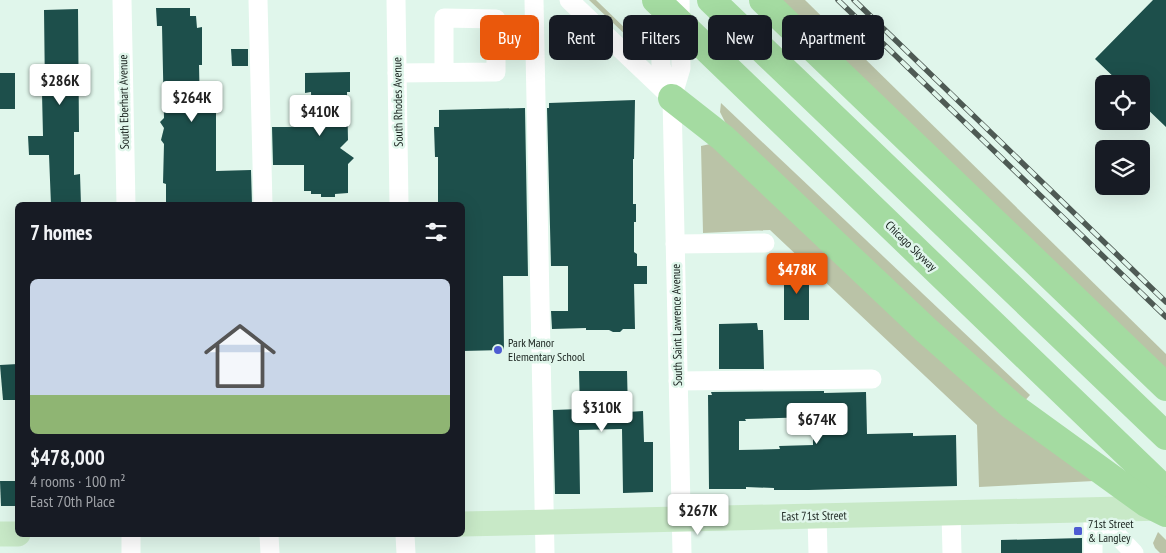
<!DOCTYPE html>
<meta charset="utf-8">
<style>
:root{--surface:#171b24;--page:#242831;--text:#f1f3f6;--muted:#9ea1a6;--line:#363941;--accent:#ea580c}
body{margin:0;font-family:"PT Sans Narrow",sans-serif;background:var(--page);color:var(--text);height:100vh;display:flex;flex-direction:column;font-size:19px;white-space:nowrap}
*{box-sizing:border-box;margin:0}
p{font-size:16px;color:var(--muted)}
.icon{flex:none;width:28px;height:28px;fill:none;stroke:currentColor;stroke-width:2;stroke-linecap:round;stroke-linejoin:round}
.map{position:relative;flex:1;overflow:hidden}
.sheet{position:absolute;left:15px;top:202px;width:450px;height:335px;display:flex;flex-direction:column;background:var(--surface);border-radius:8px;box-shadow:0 5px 20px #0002}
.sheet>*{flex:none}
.top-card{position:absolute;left:480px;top:15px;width:475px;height:45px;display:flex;gap:10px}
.buttons{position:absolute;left:1095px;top:75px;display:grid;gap:10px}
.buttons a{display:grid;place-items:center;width:55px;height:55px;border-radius:8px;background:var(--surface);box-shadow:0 5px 20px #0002;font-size:25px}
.price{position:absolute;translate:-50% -42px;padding:0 11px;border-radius:5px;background:#fff;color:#222;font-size:16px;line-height:32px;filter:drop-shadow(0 1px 2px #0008)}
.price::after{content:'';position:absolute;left:50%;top:30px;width:15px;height:11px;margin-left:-8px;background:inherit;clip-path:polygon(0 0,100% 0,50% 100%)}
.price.selected{background:var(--accent);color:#fff}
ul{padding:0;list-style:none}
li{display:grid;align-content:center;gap:10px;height:265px;padding:0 15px}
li+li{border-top:1px solid var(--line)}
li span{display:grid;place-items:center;height:155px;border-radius:8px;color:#555}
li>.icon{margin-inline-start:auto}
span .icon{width:90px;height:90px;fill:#fffc;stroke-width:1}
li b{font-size:21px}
h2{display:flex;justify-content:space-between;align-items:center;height:60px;padding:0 15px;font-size:21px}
.chip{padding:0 18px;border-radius:8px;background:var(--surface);box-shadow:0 5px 20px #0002;font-size:18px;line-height:45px}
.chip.selected{background:var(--accent);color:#fff}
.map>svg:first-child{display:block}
</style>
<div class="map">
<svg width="1166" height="553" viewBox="0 0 1166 553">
<rect width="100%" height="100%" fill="#e0f6eb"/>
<g fill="#bac3a7">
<polygon points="589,0 596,0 630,33 638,33 642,28 645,30 644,41 636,42 630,39"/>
<polygon points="782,0 805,0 1166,354 1166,376"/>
<polygon points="721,103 1030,395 1022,404 728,128 720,112"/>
<polygon points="710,144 1094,481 979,487 977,425 770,230 703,233 701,146"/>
<polygon points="1158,532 1166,540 1166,553 1160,553 1155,548 1153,543"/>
</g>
<g fill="#1d4f4b" fill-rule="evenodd">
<polygon points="1153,0 1166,0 1166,127 1141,103 1141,84 1121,84 1095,59"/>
<polygon points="156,8 190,8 190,16 196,16 197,28 202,27 202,65 199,65 200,111 216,111 216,171 251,170 252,205 166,205 166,184 163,183 164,144 161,140 164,128 160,122 164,118 162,26 157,26"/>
<polygon points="78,9 79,132 74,132 74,175 80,174 81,205 51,205 49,155 29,155 28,136 43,136 42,93 45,93 44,10"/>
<polygon points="231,49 248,49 248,66 232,66"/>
<polygon points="350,72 350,92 347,92 348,140 340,148 354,158 348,164 348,193 335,194 335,197 321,197 321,194 311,194 311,191 304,191 304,165 273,165 272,127 312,127 311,92 305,93 305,73"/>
<rect x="0" y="73" width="15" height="36"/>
<polygon points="635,100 634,159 633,159 633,204 636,204 636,222 634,222 634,252 637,254 637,266 647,266 647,284 634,284 635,329 623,329 620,332 613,332 609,330 586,330 586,328 552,329 551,311 568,311 568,266 551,266 547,108 549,108 549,103"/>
<polygon points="525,108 528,276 503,276 504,350 462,351 462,205 438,205 438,157 435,157 434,127 439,127 439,110"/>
<polygon points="809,269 809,320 784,320 784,270"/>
<polygon points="757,323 758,330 763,330 764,369 719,369 719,324"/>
<polygon points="18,364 18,400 3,400 0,365"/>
<polygon points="579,371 627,371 628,412 643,411 644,442 653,442 653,492 623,493 622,429 579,430 580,494 555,494 553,410 580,409"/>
<path d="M824 391V393L866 392 867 434 913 433V436L956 435 957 486 809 490H774V488L746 487V489H709L708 395H712L711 392ZM813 417V445L779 446 780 449 739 450V421H746L745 419Z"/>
<polygon points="0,481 18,481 18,506 1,506"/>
<polygon points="1082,538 1082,553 1001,553 1001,540"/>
</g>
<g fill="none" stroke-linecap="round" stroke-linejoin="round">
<g stroke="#fff" stroke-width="19">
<polyline points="122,0 126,205"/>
<polyline points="258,0 263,205"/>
<polyline points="396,0 399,205"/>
<polyline points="534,0 545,553"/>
<polyline points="569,0 672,98"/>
<polyline points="660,0 661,66 671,94"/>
<polyline points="680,0 681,68 672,98 682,553"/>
<polyline points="397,73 496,72 496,19 444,18 444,72"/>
<polyline points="675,244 765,243"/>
<polyline points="678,381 872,379"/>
<polyline points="1093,510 1134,553"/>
<polyline points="1093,510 1093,553"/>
<polyline points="951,513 952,553"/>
<polyline points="817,516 818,553"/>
<polyline points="131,535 131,553"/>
<polyline points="269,535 270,553"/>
<polyline points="405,535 406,553"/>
</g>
<g stroke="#c8e9c7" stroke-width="25">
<polyline points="462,524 1165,508"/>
<polyline points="0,534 18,534"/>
</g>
<g stroke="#a4dba1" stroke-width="28">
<polyline points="656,0 1166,491"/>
<polyline points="711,0 1166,436"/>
<polyline points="763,0 1166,387"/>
<polyline points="672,98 723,138 926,330 1012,406 1146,503 1166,513"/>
</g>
<g stroke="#4e5a54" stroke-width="5.5">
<g id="rail">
<polyline points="838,0 1166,317"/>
<polyline points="854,0 1166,302"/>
</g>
</g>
<use href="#rail" stroke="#e0f6eb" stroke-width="4" stroke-dasharray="11" stroke-linecap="butt"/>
</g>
<g fill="#4e5cd2" stroke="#e0f6eb" stroke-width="2">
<circle cx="498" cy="350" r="5"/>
<rect x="1073" y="526" width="10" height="10" rx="2.5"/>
</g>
<g text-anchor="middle" stroke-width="5" stroke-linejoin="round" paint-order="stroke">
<g font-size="12" fill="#17201c" stroke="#e0f6eb">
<text transform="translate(124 102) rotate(-91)" y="4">South Eberhart Avenue</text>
<text transform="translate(398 102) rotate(-91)" y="4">South Rhodes Avenue</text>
<text transform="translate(911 246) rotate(44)" y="4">Chicago Skyway</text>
<text transform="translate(677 325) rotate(-91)" y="4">South Saint Lawrence Avenue</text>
<text transform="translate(814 516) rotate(-1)" y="4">East 71st Street</text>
</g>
<g font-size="12" fill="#17201c" stroke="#e0f6eb" text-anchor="start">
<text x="508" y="347">Park Manor<tspan x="508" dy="14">Elementary School</tspan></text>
<text x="1088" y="528">71st Street<tspan x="1088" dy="14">&amp; Langley</tspan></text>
</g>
</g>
</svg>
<div class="buttons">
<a><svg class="icon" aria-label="locate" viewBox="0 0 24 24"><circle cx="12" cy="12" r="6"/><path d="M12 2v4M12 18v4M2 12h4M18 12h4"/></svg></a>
<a><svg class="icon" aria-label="layers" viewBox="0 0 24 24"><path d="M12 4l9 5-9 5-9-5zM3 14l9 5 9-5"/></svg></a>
</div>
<b class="price" style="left:60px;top:106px">$286K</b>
<b class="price" style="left:192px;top:123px">$264K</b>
<b class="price" style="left:320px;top:137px">$410K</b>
<b class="price selected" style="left:797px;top:295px">$478K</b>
<b class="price" style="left:602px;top:433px">$310K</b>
<b class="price" style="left:817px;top:445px">$674K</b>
<b class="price" style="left:698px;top:536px">$267K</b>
<div class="top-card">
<a class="chip selected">Buy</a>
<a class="chip">Rent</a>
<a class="chip">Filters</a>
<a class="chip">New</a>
<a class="chip">Apartment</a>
</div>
<section class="sheet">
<h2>7 homes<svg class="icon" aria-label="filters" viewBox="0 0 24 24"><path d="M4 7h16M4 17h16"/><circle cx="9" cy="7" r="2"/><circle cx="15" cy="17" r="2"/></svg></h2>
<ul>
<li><span style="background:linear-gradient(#c9d6e8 75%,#8fb573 0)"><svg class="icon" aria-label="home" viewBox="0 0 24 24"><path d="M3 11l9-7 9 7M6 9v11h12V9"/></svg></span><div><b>$478,000</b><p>4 rooms · 100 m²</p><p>East 70th Place</p></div></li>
</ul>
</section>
</div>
